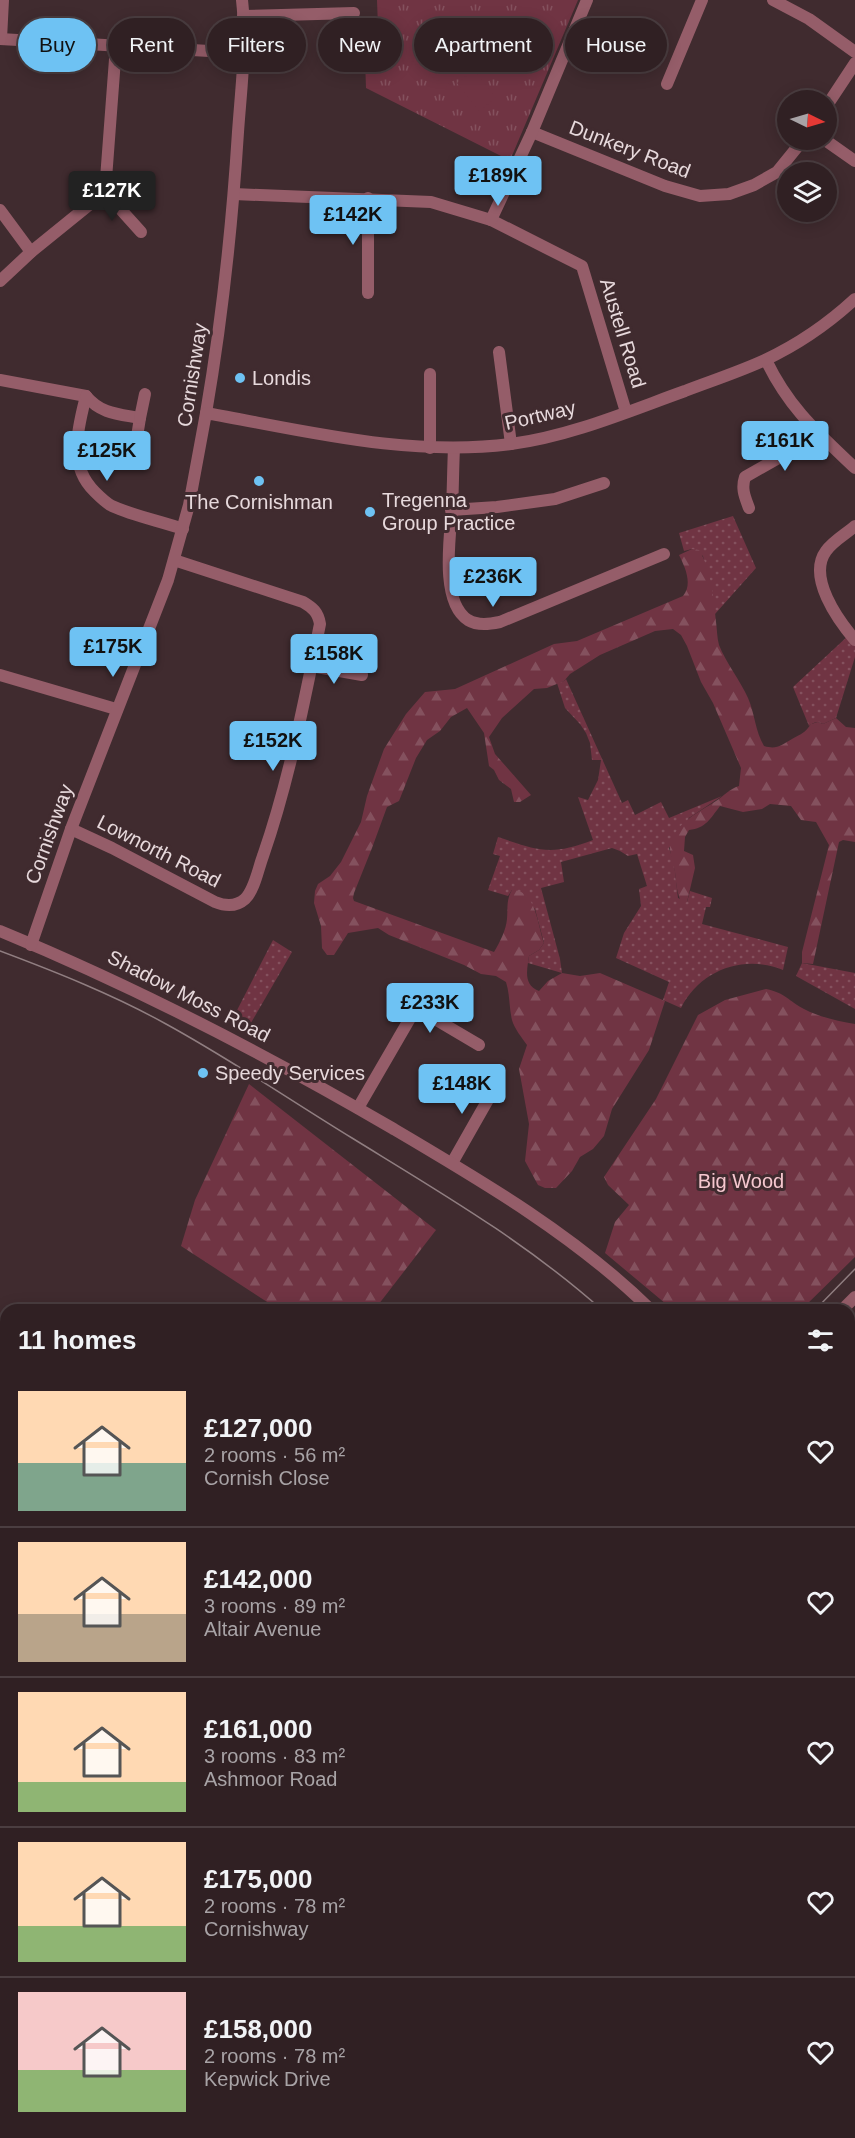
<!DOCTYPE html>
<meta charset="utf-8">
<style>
:root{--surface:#302023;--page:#38282b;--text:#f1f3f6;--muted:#a8a3a6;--line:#4b3e41;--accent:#6ec2f3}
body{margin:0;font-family:Arial,sans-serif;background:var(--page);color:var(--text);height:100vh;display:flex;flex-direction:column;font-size:22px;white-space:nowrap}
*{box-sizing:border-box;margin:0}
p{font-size:20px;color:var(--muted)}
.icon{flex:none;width:33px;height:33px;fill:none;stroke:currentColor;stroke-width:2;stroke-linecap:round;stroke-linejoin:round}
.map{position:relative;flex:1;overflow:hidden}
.drawer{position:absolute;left:0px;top:1304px;width:855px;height:836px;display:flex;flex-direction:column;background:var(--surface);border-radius:18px 18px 0 0;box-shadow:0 3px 15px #0003,0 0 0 2px var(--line)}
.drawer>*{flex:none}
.banner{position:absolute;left:18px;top:18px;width:819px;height:54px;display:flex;gap:12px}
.needle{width:39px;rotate:95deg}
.tools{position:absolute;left:777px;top:90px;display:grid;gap:12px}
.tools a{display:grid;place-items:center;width:60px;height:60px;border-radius:50%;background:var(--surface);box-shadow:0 3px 15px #0003,0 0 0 2px var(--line);font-size:30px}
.price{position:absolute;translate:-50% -51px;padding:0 14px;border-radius:6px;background:var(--accent);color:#111;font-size:20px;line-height:39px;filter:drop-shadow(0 2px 3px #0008)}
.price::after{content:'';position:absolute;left:50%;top:36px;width:18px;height:14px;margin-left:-9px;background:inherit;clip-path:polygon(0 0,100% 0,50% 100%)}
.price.on{background:#222;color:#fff}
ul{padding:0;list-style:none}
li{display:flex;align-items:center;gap:18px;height:150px;padding:0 18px}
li+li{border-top:2px solid var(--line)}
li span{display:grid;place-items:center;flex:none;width:168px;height:120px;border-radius:0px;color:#555}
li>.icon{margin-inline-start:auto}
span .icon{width:72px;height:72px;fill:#fffc;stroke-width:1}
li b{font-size:26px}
h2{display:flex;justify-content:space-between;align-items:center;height:72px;padding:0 18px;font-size:26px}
.pill{padding:0 21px;border-radius:27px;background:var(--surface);box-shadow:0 3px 15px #0003,0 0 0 2px var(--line);font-size:21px;line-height:54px}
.pill.on{background:var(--accent);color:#111}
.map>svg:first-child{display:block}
</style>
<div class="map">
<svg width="855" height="2138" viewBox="0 0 855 2138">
<defs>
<pattern id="grass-dots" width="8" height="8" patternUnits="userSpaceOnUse" patternTransform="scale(1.5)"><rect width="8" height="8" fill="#703443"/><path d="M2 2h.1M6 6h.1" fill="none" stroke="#84515e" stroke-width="1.8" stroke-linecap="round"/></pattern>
<pattern id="forest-firs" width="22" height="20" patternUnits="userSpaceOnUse" patternTransform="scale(1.5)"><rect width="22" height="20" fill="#703443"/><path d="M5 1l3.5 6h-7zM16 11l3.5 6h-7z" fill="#84515e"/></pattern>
<pattern id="park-tufts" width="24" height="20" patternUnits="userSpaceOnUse" patternTransform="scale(1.5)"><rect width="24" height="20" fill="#703443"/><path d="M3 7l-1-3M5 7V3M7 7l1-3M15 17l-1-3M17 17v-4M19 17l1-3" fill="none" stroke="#84515e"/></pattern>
</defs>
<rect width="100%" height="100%" fill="#402b2f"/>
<g fill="url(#grass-dots)">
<polygon points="733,516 756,568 715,614 703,556 692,549 684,551 679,533"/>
<path d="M850 634 855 640V657L836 718 823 724C818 721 813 722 809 726L793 687Z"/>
<path d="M566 679 622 803 628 800 635 815 661 802 669 818 722 796 689 818 669 848 674 863 678 898 687 902 690 891 712 898 710 907H706L702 924 788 947 783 970C744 954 700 970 681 1008L663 1000 669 982 616 958 624 933 641 906 639 889 647 886 637 854 628 856 620 851 612 848 561 862 564 882 541 888 560 959 562 973 528 963 529 956 539 950 544 943 535 909 512 890 508 896 488 890 500 856 493 854 498 837C539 851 551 856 593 840L578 797 588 800 598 780 601 760H592L590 743 586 733 580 724 565 708 557 683 564 681Z"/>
<polygon points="273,940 292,952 248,1028 232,1020"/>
<polygon points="802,963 855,973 855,1009 796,976"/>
<polygon points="849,2129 855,2130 855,2138 624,2138 624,2133 849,2133"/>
</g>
<g fill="url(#forest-firs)">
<path d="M692 549 699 550C711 569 714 599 716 622 717 629 717 638 719 645 726 663 740 680 748 698 755 714 755 731 764 746 777 750 781 745 792 739 801 734 805 733 811 724L818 722 823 724 836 718 846 727 855 728V842L843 840 839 842 813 964 802 963V952L829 845 816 822 801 820 791 806 770 804 762 809 743 812 720 806C710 819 706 828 689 830L685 837 684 851 693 855 695 868 687 902 682 904C677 894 676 883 675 872 674 864 669 853 670 845 675 823 699 812 716 801 724 796 729 789 739 786L741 768 713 703 701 682 687 646 681 635 673 629 655 631 600 655 570 674 564 681 547 688 534 689 502 718 489 737 495 754 531 795 520 802H514L511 789 499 780 494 770 489 766 484 733 467 708 451 717 440 731 427 740 416 758 399 801 387 807 372 848 354 893 353 898 354 901 494 952C500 942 506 930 507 919 508 908 506 900 512 890 536 889 538 927 544 943L539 950 529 956C527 970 523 985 539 991L548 981 562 973 580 976 600 973 665 1001 649 1050 612 1109 604 1136 593 1149 580 1157 572 1171 556 1188H545L538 1185 525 1161 529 1124 519 1069 527 1045C522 1038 514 1028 512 1020 509 1008 510 994 506 982L496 976 481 974 464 965 389 935 378 928 348 933 334 955H327L322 948 321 926 314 903 315 891 318 884 330 876 341 862 361 822 367 796 384 749 406 714 425 692 455 689 554 644 577 641 683 596C693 584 685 567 679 555Z"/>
<path d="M766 989C786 993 788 1001 804 1009 819 1017 838 1021 855 1024V1257L802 1309H672L605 1253 615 1222 629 1205 608 1185 604 1177 656 1099 698 1015 725 1000Z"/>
<polygon points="249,1084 436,1230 375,1309 278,1309 181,1246 195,1200"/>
</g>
<polygon fill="url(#park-tufts)" points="377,0 578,0 511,158 507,159 366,88 364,28 378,27"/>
<g fill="#703443">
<polygon points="425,27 467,58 446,87 404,55"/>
<polygon points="474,70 496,98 479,111 457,83"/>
</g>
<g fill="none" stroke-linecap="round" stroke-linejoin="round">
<g stroke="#955d69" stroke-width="12">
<polyline points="773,0 809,19 855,52"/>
<polyline points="243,16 354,13"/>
<polyline points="0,39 244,53"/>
<polyline points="1,39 3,0"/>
<polyline points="667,84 702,0"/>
<polyline points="826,107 855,63"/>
<polyline points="532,132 665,186 700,196 729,194 754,185 777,172 803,140"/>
<polyline points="825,140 855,161"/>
<polyline points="105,192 141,232"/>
<polyline points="234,194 431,202 491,220 582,266 626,412"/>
<polyline points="368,198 368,293"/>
<polyline points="0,210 31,252"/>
<polyline points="491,220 532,132 587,0"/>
<polyline points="0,281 31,252 105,192 116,46"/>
<polyline points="499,352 511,444"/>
<path d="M766 360C789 408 817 432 855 468"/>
<polyline points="0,380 86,396"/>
<path d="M86 396C78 428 67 465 95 492 100 497 106 503 112 506 134 516 160 521 183 529"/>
<path d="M86 396C101 414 118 414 140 418L135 449"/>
<path d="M206 413C222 320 232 227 238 132 241 89 247 44 242 0"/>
<polyline points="140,418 145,394"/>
<polyline points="430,448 430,374"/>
<path d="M454 448C453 469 453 489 452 509 450 537 440 602 468 620 478 626 490 624 500 622L664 554"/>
<path d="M749 508C745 497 741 489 745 477L819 435"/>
<polyline points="451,510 497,507 555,499 604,483"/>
<path d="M855 526C846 534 833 541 826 551 807 577 838 620 855 640"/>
<polyline points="311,666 362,675"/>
<polyline points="0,675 116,709"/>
<path d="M71 829 112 848 215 902C225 906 236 907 245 899 255 889 258 869 263 856 289 781 304 703 320 624 318 612 313 608 303 602L174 560"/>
<polyline points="396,996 479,1045"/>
<polyline points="358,1108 416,1008"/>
<polyline points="452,1163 498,1082"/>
<polyline points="849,1511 855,1517"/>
<polyline points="849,1687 855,1688"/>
<polyline points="849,1832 855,1833"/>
<polyline points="849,2054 855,2055"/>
</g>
<g stroke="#955d69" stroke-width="12">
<path d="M0 931C136 987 265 1054 392 1128 482 1181 576 1236 651 1310"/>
<path d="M31 945 71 829 168 580 189 505 206 413C307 431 408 457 511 444 571 436 629 411 685 391 711 381 739 372 765 360 797 345 829 323 855 299"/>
<polyline points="842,1310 855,1297"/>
<polyline points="407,2138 409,2133"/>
</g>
<g stroke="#907e81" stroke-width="1.5">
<path d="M0 951C56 972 114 995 166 1024 230 1059 290 1100 352 1138 438 1191 526 1242 602 1310"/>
<polyline points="815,1310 855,1269"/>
</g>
</g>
<g fill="#6ec2f3" stroke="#402b2f" stroke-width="2">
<circle cx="240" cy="378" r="6"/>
<circle cx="259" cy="481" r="6"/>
<circle cx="370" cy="512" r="6"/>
<circle cx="203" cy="1073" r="6"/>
</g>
<g text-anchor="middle" stroke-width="6" stroke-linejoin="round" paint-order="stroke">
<g font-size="20" fill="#e7d9dc" stroke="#402b2f">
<text transform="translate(630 149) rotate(21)" y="7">Dunkery Road</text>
<text transform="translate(623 333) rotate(73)" y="7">Austell Road</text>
<text transform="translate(192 375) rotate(-81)" y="7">Cornishway</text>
<text transform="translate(540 415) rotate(-13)" y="7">Portway</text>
<text transform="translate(49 834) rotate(-70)" y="7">Cornishway</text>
<text transform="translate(159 851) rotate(27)" y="7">Lownorth Road</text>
<text transform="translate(189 996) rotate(27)" y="7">Shadow Moss Road</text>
</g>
<g font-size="20" fill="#e7d9dc" stroke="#402b2f" text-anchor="start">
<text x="252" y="385">Londis</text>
<text x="382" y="507">Tregenna<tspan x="382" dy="23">Group Practice</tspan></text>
<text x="259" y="509" text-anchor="middle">The Cornishman</text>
<text x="215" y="1080">Speedy Services</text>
</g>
<g font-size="20" fill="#f6c7cf" stroke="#402b2f">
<text x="741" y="1188">Big Wood</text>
</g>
</g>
</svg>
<div class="tools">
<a><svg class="needle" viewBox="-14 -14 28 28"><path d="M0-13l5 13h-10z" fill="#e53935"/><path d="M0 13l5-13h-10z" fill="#a8a3a6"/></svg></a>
<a><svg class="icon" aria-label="layers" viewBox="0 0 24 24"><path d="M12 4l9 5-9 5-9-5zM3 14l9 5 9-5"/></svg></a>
</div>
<b class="price" style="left:498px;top:207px">£189K</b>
<b class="price on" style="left:112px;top:222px">£127K</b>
<b class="price" style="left:353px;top:246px">£142K</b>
<b class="price" style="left:785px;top:472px">£161K</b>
<b class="price" style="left:107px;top:482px">£125K</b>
<b class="price" style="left:493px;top:608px">£236K</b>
<b class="price" style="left:113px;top:678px">£175K</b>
<b class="price" style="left:334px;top:685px">£158K</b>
<b class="price" style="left:273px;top:772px">£152K</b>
<b class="price" style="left:430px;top:1034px">£233K</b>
<b class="price" style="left:462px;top:1115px">£148K</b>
<div class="banner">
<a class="pill on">Buy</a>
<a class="pill">Rent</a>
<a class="pill">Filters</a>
<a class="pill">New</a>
<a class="pill">Apartment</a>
<a class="pill">House</a>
</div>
<section class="drawer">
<h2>11 homes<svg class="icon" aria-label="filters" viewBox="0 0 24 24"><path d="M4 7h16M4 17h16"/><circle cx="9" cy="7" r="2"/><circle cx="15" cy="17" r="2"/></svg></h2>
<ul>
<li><span style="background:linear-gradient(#ffd9b3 60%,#7fa58c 0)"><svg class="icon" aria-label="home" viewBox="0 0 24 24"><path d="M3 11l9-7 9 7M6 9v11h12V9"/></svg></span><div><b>£127,000</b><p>2 rooms · 56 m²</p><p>Cornish Close</p></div><svg class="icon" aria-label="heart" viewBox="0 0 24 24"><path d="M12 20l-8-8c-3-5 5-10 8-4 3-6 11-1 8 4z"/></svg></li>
<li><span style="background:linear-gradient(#ffd9b3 60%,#b9a48a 0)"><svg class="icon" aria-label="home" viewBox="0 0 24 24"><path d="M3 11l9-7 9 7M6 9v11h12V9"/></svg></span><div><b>£142,000</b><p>3 rooms · 89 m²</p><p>Altair Avenue</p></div><svg class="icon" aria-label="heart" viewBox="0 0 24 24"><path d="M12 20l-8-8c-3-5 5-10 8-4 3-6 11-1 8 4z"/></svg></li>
<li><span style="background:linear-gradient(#ffd9b3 75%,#8fb573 0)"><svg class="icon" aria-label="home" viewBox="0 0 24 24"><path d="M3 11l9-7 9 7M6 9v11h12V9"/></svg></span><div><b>£161,000</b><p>3 rooms · 83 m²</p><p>Ashmoor Road</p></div><svg class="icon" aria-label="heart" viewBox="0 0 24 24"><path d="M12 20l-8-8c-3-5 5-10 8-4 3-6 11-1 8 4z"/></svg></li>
<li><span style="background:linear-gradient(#ffd9b3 70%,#8fb573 0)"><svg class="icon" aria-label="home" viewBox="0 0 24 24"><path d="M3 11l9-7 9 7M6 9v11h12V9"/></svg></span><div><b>£175,000</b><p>2 rooms · 78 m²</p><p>Cornishway</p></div><svg class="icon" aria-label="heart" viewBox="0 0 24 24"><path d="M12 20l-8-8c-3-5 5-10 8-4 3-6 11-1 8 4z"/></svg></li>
<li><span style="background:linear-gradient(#f6c9c9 65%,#8fb573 0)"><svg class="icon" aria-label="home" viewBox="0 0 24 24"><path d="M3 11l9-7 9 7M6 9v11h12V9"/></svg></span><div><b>£158,000</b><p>2 rooms · 78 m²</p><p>Kepwick Drive</p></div><svg class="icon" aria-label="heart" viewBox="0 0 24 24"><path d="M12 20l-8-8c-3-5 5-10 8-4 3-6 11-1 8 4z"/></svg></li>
</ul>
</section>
</div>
